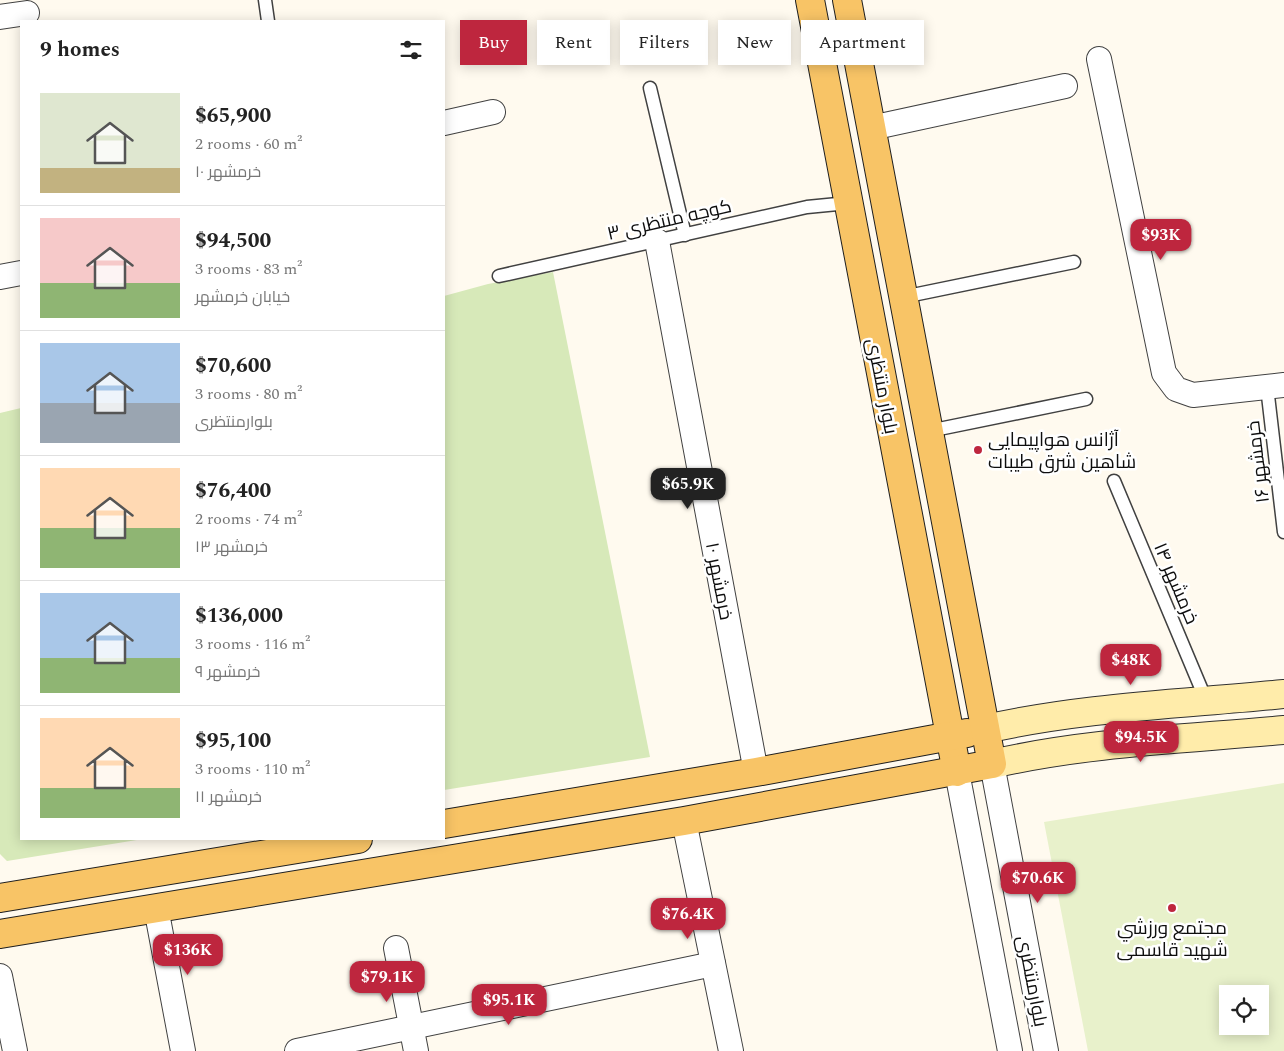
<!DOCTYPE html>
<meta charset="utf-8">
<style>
:root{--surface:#fff;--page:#f2f2f2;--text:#222;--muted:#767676;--line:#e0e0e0;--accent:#be263e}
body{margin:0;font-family:Spectral,Cairo,serif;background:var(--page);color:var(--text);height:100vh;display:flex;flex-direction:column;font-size:19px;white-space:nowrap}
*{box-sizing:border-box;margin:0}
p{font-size:16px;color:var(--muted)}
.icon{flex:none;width:28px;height:28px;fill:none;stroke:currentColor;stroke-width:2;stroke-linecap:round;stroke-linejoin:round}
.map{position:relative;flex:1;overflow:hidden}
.panel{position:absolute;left:20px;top:20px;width:425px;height:820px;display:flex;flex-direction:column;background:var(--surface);border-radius:0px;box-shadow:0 2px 12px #0003}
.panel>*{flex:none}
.guide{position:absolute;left:460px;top:20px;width:475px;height:45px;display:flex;gap:10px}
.fabs{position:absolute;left:1219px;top:985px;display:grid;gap:10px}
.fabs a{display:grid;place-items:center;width:50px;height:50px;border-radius:0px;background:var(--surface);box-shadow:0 2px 12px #0003;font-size:25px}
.price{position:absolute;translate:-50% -42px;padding:0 11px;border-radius:10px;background:var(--accent);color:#fff;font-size:16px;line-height:32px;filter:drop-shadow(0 1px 2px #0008)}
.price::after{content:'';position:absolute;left:50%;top:30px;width:15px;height:11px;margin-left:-8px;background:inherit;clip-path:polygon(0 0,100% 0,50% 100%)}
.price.active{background:#222;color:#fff}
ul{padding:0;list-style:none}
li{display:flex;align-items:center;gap:15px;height:125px;padding:0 20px}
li+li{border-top:1px solid var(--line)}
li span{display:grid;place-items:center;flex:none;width:140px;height:100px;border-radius:0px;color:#555}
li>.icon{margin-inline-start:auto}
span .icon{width:60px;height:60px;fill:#fffc;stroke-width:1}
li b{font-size:21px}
h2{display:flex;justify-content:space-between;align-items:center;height:60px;padding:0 20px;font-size:21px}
.pill{padding:0 18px;border-radius:0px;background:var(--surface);box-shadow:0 2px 12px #0003;font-size:18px;line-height:45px}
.pill.active{background:var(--accent);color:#fff}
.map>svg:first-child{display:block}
</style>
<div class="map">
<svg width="1284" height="1051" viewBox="0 0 1284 1051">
<rect width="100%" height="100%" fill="#fffaef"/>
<g fill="#d7e9b9">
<polygon points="553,272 650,757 444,790 444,296 488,284"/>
<polygon points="21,408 21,839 143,839 7,861 0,854 0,413"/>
</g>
<path fill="#e8f1cb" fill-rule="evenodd" d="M1284 783V1051H1088L1044 822ZM1228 994H1260V1026H1228Z"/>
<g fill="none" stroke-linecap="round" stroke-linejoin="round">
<g stroke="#414141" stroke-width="15">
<g id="service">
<polyline points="265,0 268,21"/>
<polyline points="650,88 685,235"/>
<polyline points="499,276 807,207 848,203"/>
<polyline points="903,297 1074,262"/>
<polyline points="1267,387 1284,532"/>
<polyline points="929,431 1086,399"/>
<polyline points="1114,481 1206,700"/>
</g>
</g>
<g stroke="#414141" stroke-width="26">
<g id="minor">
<polyline points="0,17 27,13"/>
<polyline points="1099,59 1164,373 1176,389 1193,395 1284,385"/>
<polyline points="444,123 493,112"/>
<polyline points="871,128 1065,86"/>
<polyline points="657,241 756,772"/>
<polyline points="0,277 21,273"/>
<polyline points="992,764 1046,1051"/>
<polyline points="957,772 1010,1051"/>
<polyline points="684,821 731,1051"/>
<polyline points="156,908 183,1051"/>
<polyline points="396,948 416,1051"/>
<polyline points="0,976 15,1051"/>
<polyline points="297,1051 713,964"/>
</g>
</g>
<g stroke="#303030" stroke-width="30">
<g id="secondary">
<path d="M986 729C1084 707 1184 704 1284 694"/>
<path d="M992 764C1088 742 1186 739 1284 730"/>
</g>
</g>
<g stroke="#1f1f1f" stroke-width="30">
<g id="primary">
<polyline points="810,0 957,772"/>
<polyline points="444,824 756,772 967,733"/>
<polyline points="0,898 358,839"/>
<polyline points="0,934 684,821 992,764 847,0"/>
</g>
</g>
<use href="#service" stroke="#fff" stroke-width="12"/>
<use href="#minor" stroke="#fff" stroke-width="24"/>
<use href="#secondary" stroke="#ffecaa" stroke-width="28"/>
<use href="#primary" stroke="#f8c466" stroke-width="28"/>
</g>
<g fill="#be263e" stroke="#fff" stroke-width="2">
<circle cx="978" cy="450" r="5"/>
<circle cx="1172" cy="908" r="5"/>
</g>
<g text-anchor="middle" stroke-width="5" stroke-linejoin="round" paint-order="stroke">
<g font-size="19" fill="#0e0e0e" stroke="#fff">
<text transform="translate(669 219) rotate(-13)" y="7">کوچه منتظری ۳</text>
<text transform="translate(883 386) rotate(79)" y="7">بلوار منتظری</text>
<text transform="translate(1257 462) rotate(-97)" y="7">خرمشهر ۱۶</text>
<text transform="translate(720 581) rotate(79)" y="7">خرمشهر ۱۰</text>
<text transform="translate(1177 583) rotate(67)" y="7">خرمشهر ۱۴</text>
<text transform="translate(1033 981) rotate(79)" y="7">بلوارمنتظری</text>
</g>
<g font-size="19" fill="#0e0e0e" stroke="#fff" text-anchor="start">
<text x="988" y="446">آژانس هواپیمایی<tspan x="988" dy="22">شاهین شرق طیبات</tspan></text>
<text x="1172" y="934" text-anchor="middle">مجتمع ورزشي<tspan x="1172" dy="22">شهید قاسمی</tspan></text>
</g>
</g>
</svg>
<div class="fabs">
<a><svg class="icon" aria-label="locate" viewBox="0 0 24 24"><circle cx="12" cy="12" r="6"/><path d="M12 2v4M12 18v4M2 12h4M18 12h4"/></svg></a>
</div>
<b class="price" style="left:1161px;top:261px">$93K</b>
<b class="price active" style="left:688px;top:510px">$65.9K</b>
<b class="price" style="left:1131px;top:686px">$48K</b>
<b class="price" style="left:1141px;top:763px">$94.5K</b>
<b class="price" style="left:1038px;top:904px">$70.6K</b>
<b class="price" style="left:688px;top:940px">$76.4K</b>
<b class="price" style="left:188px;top:976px">$136K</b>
<b class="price" style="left:387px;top:1003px">$79.1K</b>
<b class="price" style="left:509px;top:1026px">$95.1K</b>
<div class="guide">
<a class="pill active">Buy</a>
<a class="pill">Rent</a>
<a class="pill">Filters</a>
<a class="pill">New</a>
<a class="pill">Apartment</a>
</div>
<section class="panel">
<h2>9 homes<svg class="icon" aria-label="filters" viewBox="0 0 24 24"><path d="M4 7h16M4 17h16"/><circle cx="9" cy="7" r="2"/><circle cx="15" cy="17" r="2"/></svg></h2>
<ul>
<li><span style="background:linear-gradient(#dfe7d0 75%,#c2b280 0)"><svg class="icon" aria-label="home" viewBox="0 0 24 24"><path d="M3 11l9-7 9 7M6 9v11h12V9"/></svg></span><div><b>$65,900</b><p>2 rooms · 60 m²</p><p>خرمشهر ۱۰</p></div></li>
<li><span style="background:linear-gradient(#f6c9c9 65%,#8fb573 0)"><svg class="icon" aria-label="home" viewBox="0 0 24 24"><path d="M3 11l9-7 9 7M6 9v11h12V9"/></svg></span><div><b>$94,500</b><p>3 rooms · 83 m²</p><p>خیابان خرمشهر</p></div></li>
<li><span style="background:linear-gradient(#a9c7e8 60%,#9aa5b1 0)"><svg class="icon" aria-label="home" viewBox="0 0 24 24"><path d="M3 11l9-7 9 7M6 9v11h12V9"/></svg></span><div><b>$70,600</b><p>3 rooms · 80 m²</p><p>بلوارمنتظری</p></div></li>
<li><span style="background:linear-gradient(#ffd9b3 60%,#8fb573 0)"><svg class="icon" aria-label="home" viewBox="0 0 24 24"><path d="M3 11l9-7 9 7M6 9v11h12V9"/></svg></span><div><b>$76,400</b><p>2 rooms · 74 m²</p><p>خرمشهر ۱۳</p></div></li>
<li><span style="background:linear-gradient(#a9c7e8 65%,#8fb573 0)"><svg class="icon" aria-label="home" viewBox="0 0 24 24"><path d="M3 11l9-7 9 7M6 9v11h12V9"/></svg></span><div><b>$136,000</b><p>3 rooms · 116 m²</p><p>خرمشهر ۹</p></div></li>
<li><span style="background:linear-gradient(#ffd9b3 70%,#8fb573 0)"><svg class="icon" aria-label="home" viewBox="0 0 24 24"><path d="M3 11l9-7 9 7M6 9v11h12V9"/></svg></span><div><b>$95,100</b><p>3 rooms · 110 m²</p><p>خرمشهر ۱۱</p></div></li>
</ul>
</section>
</div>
